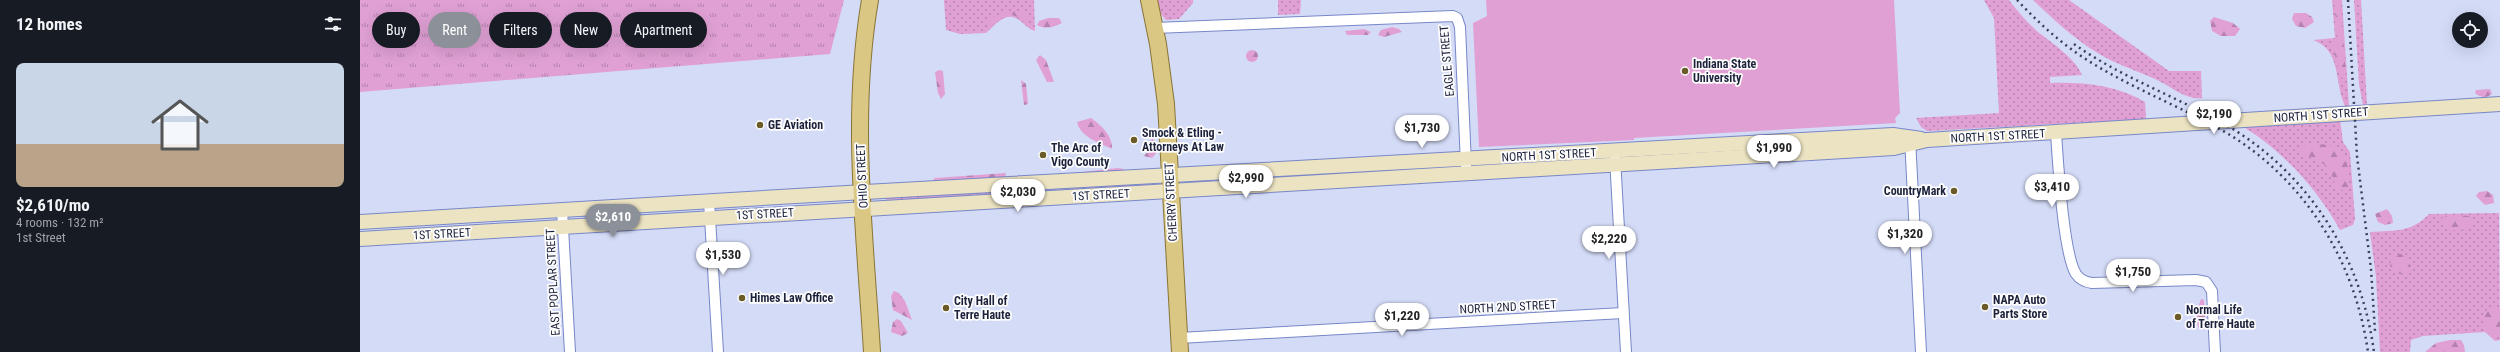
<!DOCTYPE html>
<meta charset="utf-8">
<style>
:root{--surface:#171b24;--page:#20242c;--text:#f1f3f6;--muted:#9ea1a6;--accent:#8c9099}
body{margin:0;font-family:"Roboto Condensed",sans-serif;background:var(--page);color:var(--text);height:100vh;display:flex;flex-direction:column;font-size:15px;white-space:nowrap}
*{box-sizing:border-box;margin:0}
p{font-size:13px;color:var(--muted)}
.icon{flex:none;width:22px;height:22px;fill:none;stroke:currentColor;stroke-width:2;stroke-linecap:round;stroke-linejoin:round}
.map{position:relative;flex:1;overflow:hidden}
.drawer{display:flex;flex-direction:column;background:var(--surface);width:360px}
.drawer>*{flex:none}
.guide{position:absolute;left:12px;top:12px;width:380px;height:36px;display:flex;gap:8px}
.controls{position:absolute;left:2092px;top:12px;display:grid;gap:8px}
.controls a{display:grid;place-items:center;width:36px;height:36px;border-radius:50%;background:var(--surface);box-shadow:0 4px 16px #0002;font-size:20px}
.price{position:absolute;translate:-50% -34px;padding:0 9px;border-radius:14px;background:#fff;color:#222;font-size:13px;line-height:26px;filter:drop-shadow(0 1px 2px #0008)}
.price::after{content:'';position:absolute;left:50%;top:24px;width:12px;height:9px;margin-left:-6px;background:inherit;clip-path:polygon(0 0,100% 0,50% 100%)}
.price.on{background:var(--accent);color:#fff}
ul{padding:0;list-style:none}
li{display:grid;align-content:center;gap:8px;height:212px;padding:0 16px}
li span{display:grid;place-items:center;height:124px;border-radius:8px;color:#555}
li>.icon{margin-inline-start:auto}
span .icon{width:72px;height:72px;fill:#fffc;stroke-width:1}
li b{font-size:17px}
h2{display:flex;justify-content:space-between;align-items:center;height:48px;padding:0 16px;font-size:17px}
.chip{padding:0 14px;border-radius:18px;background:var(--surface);box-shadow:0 4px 16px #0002;font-size:14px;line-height:36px}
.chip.on{background:var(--accent);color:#fff}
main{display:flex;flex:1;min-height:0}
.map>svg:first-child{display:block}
</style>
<main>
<section class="drawer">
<h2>12 homes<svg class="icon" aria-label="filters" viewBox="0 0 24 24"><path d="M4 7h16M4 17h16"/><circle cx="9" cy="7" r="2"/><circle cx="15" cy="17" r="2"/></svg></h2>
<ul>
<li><span style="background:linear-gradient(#c9d6e8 65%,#b9a48a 0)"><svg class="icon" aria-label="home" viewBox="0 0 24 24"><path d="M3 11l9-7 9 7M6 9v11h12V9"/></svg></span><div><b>$2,610/mo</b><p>4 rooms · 132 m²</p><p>1st Street</p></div></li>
</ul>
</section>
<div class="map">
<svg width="2140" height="352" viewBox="0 0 2140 352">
<defs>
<pattern id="grass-dots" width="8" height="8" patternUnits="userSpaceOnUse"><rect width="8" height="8" fill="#e0a0d4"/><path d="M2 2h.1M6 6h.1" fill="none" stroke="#b582ad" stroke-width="1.8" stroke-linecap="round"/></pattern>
<pattern id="forest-firs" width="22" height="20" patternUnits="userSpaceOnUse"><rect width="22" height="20" fill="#e0a0d4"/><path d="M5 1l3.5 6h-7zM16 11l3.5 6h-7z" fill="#b582ad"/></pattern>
<pattern id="park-tufts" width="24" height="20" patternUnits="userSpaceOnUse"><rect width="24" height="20" fill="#e0a0d4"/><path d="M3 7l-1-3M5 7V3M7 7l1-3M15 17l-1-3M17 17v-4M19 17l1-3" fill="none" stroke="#b582ad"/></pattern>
</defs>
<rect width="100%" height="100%" fill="#d4dbf7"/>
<g fill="url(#grass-dots)">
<path d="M584 0H674L675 31C668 29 665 24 659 20 646 10 635 25 626 33L600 34 586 30Z"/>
<polygon points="797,0 833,0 833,3 819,19 806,20 800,13"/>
<polygon points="918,0 941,0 940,14 918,15"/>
<path d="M1624 0H1649C1657 11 1668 23 1678 32 1691 42 1717 60 1722 75L1690 77V83C1724 82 1756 85 1785 102L1786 119 1567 131 1561 127 1556 118 1639 113 1634 18Z"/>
<path d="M1673 0H1709L1809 71H1841L1842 98C1827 100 1814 89 1801 82 1784 73 1766 68 1750 60 1721 45 1696 22 1673 0Z"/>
<path d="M1972 0H1982L1989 106H1985C1974 83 1982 50 1953 40L1975 38Z"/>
<polygon points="1994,0 2001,0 2007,105 2003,105 1999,84"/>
<path d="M1980 119 1983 142 1990 152 1995 219 1993 225 1980 230C1959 191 1921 149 1882 126Z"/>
<polygon points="1098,165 1099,167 967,174 968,172"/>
<polygon points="951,173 951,177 829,185 829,179"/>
<polygon points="787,182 788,186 666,191 666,190"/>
<polygon points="649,190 650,193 526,200 527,197"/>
<path d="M2139 213 2140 340 2135 341 2125 332 2063 336 2051 340 2050 352H2020L2016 277 2010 232C2035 230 2051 233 2069 214Z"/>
</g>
<g fill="url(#forest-firs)">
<polygon points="1974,0 1981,0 1986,81 1981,77 1973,48 1977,33"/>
<polygon points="652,11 667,11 669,15 667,21 650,14 629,25 628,20 642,13"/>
<polygon points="1934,13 1946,13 1952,17 1954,22 1945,28 1936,26 1932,19"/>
<polygon points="1854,17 1873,23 1880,29 1875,36 1861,36 1852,31 1850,21"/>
<path d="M688 18H699L702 23C694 27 685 30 677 25L679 21Z"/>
<polygon points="1032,27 1039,29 1042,32 1024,37 1018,35 1021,30"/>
<polygon points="1004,29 1011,32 1008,35 987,35 985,31"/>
<circle cx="892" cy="56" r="6"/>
<polygon points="680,55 686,60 694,82 687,82 676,60"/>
<polygon points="579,70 583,71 585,94 581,99 578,93 575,72"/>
<polygon points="661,80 666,84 668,104 664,105"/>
<path d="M2130 89 2132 94C2126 98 2121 98 2115 93L2116 90Z"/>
<path d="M731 118C741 125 753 136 752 149 740 143 720 137 717 122Z"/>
<polygon points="793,139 796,142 797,152 792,158 784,156 789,150 790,140"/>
<path d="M1947 144C1985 143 1988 150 1989 186L1985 191 1976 188C1973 177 1970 167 1959 161 1951 157 1946 158 1940 150Z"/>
<polygon points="758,168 764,169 761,172 705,174"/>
<polygon points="646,173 645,177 571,182 575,178"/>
<polygon points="2127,191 2133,195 2134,203 2125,205 2116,196 2119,192"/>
<polygon points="2027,209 2032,216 2033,223 2025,225 2018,222 2015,214"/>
<path d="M2097 215 2109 216 2114 221 2106 229C2095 230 2086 233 2080 222L2083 217Z"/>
<circle cx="2040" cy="264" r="10"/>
<polygon points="534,291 539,293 545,301 552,320 533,310 531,296"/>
<polygon points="1841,299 1844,300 1846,327 1842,330 1838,327 1836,314"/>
<path d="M2129 308 2140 309V338C2127 333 2123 326 2123 313Z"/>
<polygon points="537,319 541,321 548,333 542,336 531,332 533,322"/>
<polygon points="2090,340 2101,340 2104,345 2105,352 2065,352 2076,343"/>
</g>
<polygon fill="url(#park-tufts)" points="0,0 484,0 470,54 0,92"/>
<polygon fill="#e0a0d4" points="1126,0 1534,0 1540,113 1535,118 1536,123 1274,138 1274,140 1119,147 1113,23 1127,16"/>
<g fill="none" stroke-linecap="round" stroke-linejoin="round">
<g stroke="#7887c7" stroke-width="12">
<g id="street">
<polyline points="795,28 1093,16 1097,18 1100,27 1106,165"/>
<path d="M1696 133C1698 162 1703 253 1716 274 1720 280 1725 282 1732 283L1836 280 1846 282 1852 291 1855 352"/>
<polyline points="1550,138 1561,352"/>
<polyline points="1255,158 1266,352"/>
<polyline points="349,201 358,352"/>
<polyline points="202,210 210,352"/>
<polyline points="819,338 1263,313"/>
</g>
</g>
<g stroke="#7887c7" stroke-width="16">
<g id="secondary">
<polyline points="0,222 487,193 1533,135 1561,139"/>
<polyline points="0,239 1534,148 1567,140 2140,104"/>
</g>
</g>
<g stroke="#887536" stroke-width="18">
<g id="primary">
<path d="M510 0C490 116 505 235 512 352"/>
<polyline points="789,0 798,44 806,104 820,352"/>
</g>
</g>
<use href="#street" stroke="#fff" stroke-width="10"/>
<use href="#secondary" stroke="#ece3c2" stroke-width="14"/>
<use href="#primary" stroke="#dac784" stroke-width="16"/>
<g stroke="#3a405a" stroke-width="2.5" stroke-dasharray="2 4" stroke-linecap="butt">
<path d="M1657 0C1677 21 1697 40 1721 56 1766 86 1818 105 1865 132 1945 179 1995 261 2008 352"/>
<polyline points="1988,0 1997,156 2011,269 2015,331"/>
<path d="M1714 44C1759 76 1812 95 1861 122 1947 170 2001 255 2014 352"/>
</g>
</g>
<g fill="#6a5b28" stroke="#fdfdfd" stroke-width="1.5">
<circle cx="1325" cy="71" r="4"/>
<circle cx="400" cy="125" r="4"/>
<circle cx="774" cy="140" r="4"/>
<circle cx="683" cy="155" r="4"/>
<circle cx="1594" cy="191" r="4"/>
<circle cx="382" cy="298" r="4"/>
<circle cx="1625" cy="307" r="4"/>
<circle cx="586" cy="308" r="4"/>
<circle cx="1818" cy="317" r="4"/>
</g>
<g text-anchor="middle" stroke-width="3.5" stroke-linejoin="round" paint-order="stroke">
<g font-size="12" fill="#1d223c" stroke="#fdfdfd">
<text transform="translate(1087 61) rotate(-95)" y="4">EAGLE STREET</text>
<text transform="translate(1961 115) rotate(-4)" y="4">NORTH 1ST STREET</text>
<text transform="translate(1638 136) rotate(-3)" y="4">NORTH 1ST STREET</text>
<text transform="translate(1189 155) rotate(-3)" y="4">NORTH 1ST STREET</text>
<text transform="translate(502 176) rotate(-93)" y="4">OHIO STREET</text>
<text transform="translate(741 195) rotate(-3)" y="4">1ST STREET</text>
<text transform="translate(811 202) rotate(-93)" y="4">CHERRY STREET</text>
<text transform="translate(405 214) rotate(-3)" y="4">1ST STREET</text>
<text transform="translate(82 234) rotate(-3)" y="4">1ST STREET</text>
<text transform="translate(193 282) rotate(-93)" y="4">EAST POPLAR STREET</text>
<text transform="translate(1148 307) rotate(-3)" y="4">NORTH 2ND STREET</text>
</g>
<g font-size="12" font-weight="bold" fill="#1d223c" stroke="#fdfdfd" text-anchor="start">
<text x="1333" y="68">Indiana State<tspan x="1333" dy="14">University</tspan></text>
<text x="408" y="129">GE Aviation</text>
<text x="782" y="137">Smock &amp; Etling -<tspan x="782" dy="14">Attorneys At Law</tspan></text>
<text x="691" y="152">The Arc of<tspan x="691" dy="14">Vigo County</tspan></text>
<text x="1586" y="195" text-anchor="end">CountryMark</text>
<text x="390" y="302">Himes Law Office</text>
<text x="1633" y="304">NAPA Auto<tspan x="1633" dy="14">Parts Store</tspan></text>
<text x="594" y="305">City Hall of<tspan x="594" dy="14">Terre Haute</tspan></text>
<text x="1826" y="314">Normal Life<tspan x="1826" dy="14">of Terre Haute</tspan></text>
</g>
</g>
</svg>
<div class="controls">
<a><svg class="icon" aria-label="locate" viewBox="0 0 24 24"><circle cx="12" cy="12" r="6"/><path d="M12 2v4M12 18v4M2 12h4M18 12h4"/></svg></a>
</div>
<b class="price" style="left:1854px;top:135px">$2,190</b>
<b class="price" style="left:1062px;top:149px">$1,730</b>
<b class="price" style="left:1414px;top:169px">$1,990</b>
<b class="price" style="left:886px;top:199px">$2,990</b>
<b class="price" style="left:1692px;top:208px">$3,410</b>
<b class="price" style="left:658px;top:213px">$2,030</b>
<b class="price on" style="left:253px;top:238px">$2,610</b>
<b class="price" style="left:1545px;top:255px">$1,320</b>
<b class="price" style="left:1249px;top:260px">$2,220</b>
<b class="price" style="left:363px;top:276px">$1,530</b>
<b class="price" style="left:1773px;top:293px">$1,750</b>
<b class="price" style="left:1042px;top:337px">$1,220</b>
<div class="guide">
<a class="chip">Buy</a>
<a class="chip on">Rent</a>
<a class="chip">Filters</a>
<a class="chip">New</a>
<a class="chip">Apartment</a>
</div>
</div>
</main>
